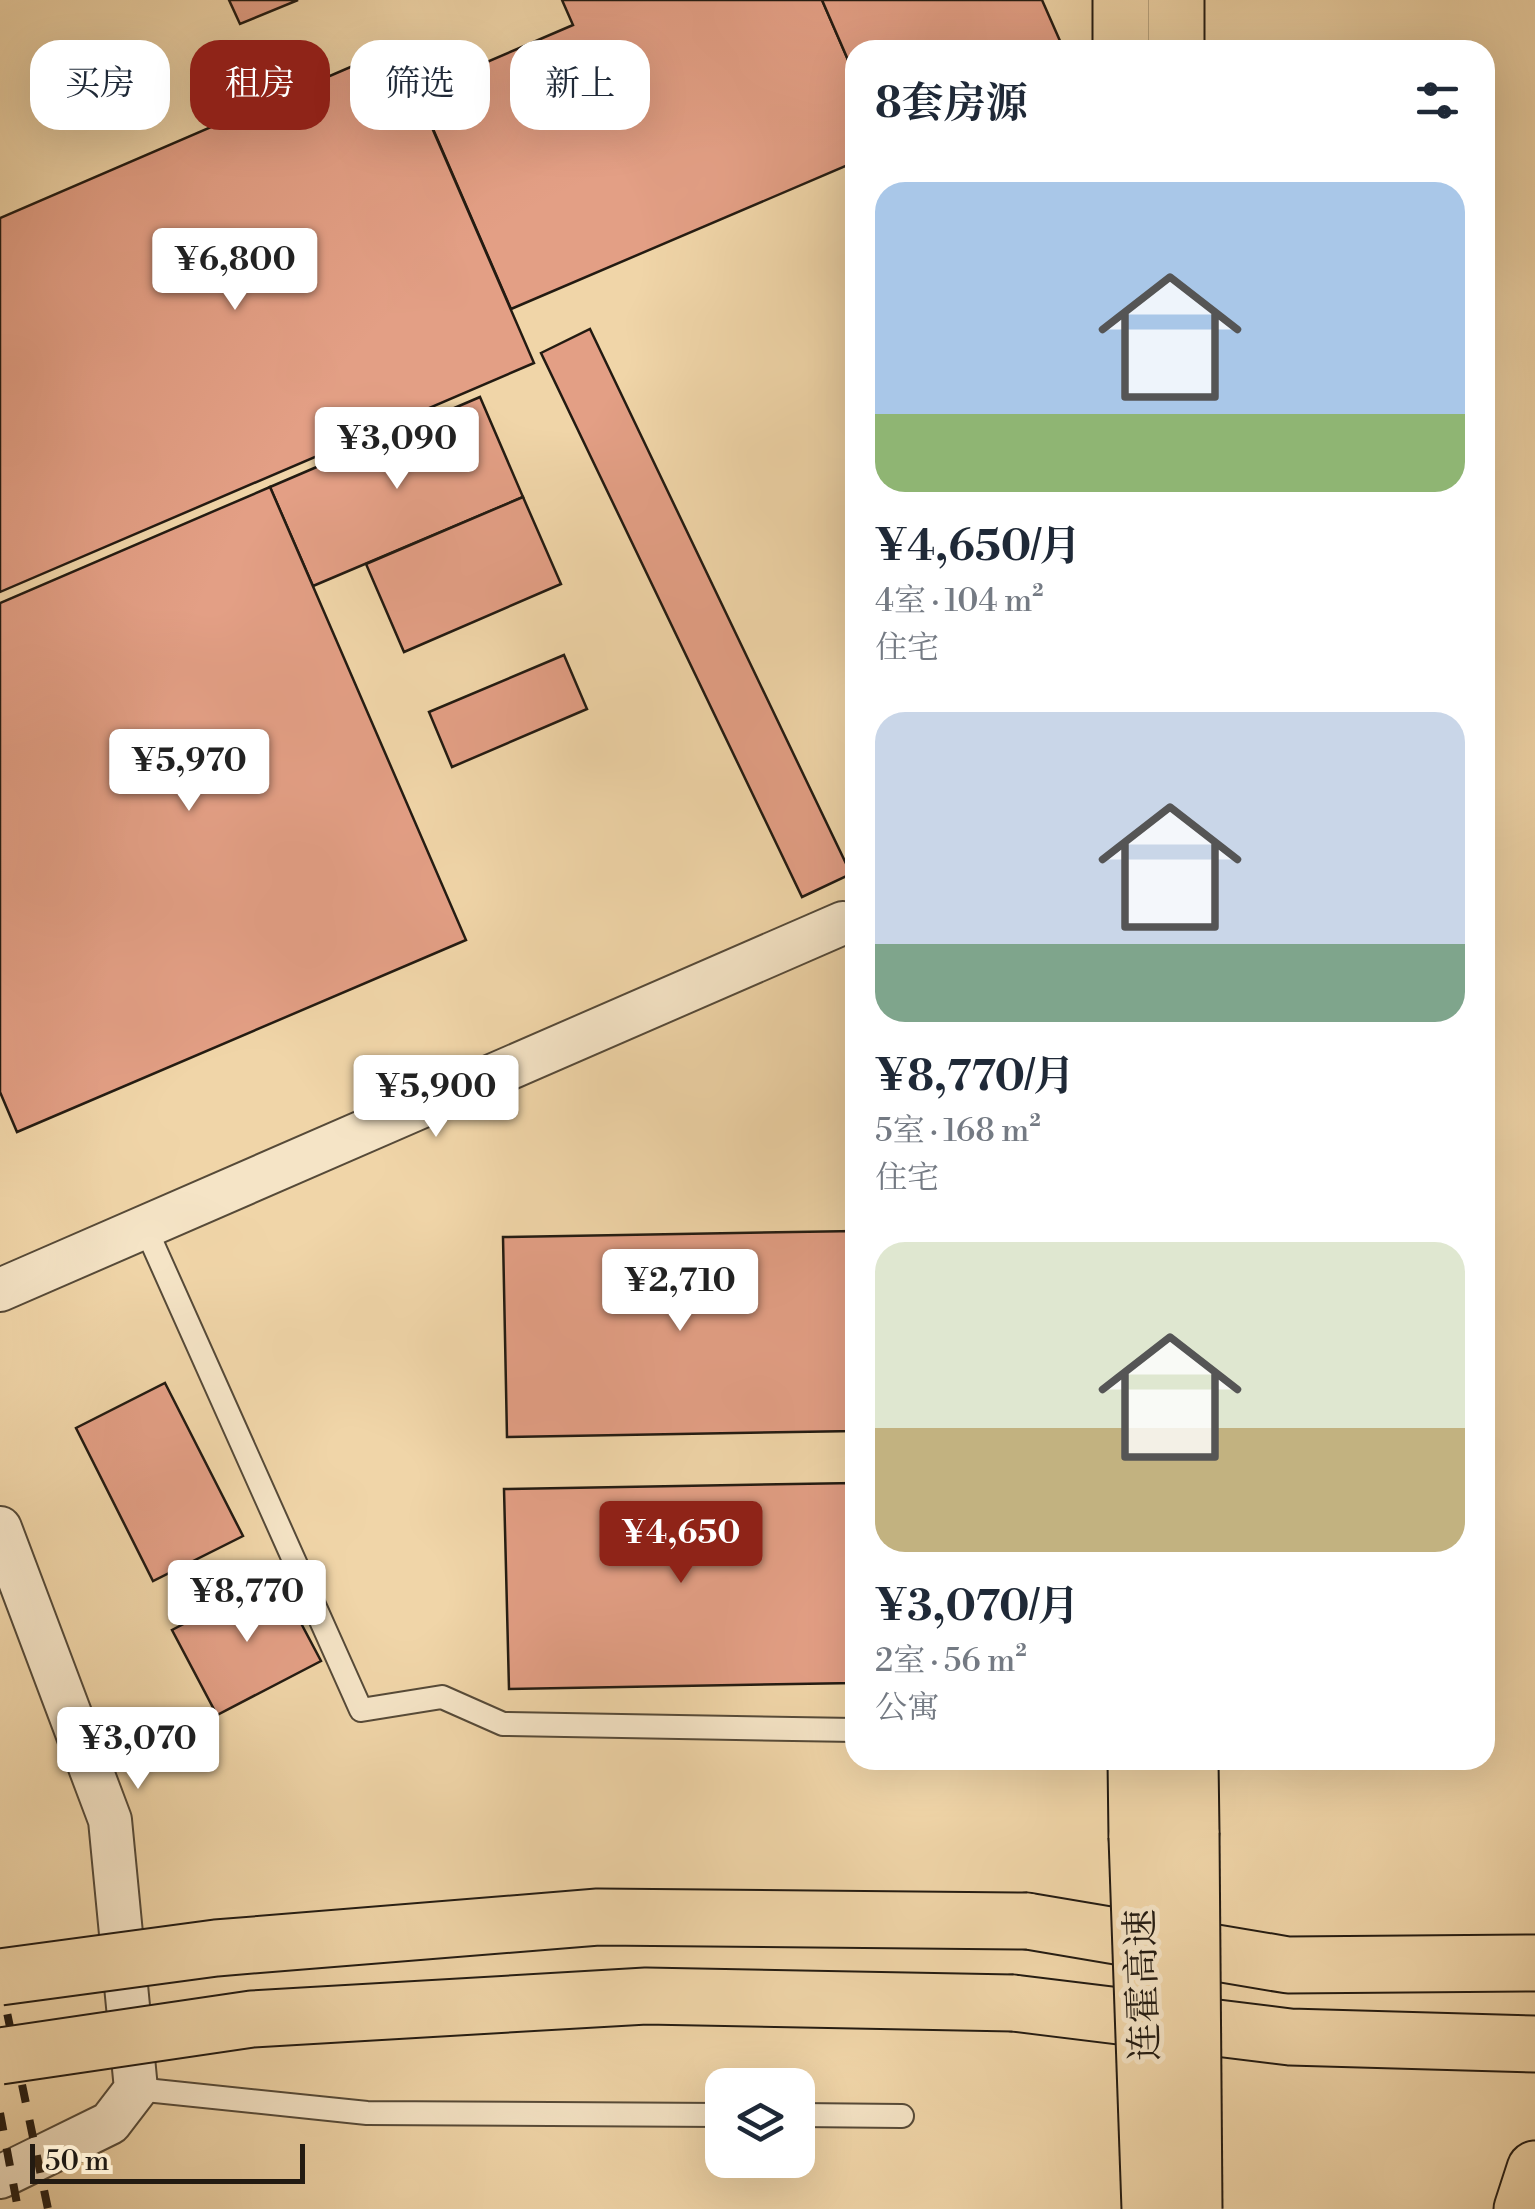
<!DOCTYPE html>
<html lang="zh">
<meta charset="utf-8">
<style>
:root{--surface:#fff;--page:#f6f6f7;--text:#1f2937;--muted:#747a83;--accent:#8f2418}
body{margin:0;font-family:"Libre Bodoni","Noto Serif SC",serif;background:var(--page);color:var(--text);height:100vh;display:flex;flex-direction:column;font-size:38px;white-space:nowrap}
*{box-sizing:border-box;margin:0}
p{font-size:32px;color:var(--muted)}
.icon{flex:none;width:55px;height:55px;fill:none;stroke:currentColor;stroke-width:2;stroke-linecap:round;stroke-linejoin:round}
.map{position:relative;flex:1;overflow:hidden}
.drawer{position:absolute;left:845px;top:40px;width:650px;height:1730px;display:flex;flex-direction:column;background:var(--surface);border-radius:30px;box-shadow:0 10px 40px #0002}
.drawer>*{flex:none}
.banner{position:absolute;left:30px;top:40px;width:665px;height:90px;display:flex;gap:20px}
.tools{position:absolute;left:705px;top:2068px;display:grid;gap:20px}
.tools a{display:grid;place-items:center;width:110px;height:110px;border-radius:20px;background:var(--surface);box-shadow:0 10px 40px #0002;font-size:50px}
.scale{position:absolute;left:30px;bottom:25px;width:275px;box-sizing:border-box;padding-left:10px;border:5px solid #231b12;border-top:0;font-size:28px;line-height:35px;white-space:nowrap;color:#231b12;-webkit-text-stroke:8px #f5e4c6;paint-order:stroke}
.price{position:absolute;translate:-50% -85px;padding:0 22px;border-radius:10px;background:#fff;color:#222;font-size:32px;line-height:65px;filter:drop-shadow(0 2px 5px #0008)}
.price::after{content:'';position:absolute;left:50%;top:60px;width:30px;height:22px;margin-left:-15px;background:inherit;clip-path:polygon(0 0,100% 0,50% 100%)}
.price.active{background:var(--accent);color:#fff}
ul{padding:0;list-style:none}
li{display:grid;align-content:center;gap:20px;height:530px;padding:0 30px}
li span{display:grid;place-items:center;height:310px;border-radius:30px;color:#555}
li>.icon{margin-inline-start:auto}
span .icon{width:180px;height:180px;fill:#fffc;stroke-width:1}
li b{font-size:42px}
h2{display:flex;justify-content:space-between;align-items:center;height:120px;padding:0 30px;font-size:42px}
.tag{padding:0 35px;border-radius:30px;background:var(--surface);box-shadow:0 10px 40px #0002;font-size:35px;line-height:90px}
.tag.active{background:var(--accent);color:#fff}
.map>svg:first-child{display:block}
</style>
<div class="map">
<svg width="1535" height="2209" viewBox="0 0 1535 2209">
<rect width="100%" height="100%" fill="#f0d5a8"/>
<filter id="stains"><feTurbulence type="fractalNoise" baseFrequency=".002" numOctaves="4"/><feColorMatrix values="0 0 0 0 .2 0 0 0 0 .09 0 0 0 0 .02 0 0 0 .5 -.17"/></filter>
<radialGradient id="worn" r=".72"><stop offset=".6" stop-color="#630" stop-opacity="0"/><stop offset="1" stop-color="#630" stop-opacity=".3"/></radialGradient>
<g fill="#e39f85" stroke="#231b12" stroke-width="2.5">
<polygon points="229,0 298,0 240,24"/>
<polygon points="562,0 822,0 855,76 855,162 511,309 417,92 573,25"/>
<polygon points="822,0 1042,0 1064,50 855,50 855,76"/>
<polygon points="397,47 534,363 0,592 0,218"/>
<polygon points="590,329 851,874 802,897 541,353"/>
<polygon points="480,397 523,497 313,586 270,487"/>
<polygon points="270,487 466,940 17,1132 0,1092 0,603"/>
<polygon points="523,497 561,584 404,652 366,564"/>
<polygon points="564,655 587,709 452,767 429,712"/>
<polygon points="855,1231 855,1431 507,1437 503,1237"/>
<polygon points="165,1383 243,1536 153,1581 76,1428"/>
<polygon points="855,1483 855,1683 509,1689 504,1489"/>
<polygon points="276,1576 321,1661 217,1715 172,1630"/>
</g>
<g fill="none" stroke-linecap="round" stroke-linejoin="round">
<g stroke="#564a38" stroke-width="26">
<g id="service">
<polyline points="145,1227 361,1710 442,1697 503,1724 855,1730"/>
<polyline points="136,2089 367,2113 722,2115"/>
<polyline points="798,2115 902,2116"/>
</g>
</g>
<g stroke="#564a38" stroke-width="46">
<g id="minor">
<polyline points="0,1290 843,923"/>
<polyline points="0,1528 110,1820 136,2089 110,2123 0,2177"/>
</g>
</g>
<g stroke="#231b12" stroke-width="59">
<g id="primary">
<polyline points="1027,1921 1288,1965 1535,1963"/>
<polyline points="1013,2003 1290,2037 1535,2044"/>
<polyline points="1522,2209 1535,2169"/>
</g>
</g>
<g stroke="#231b12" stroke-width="59">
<g id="motorway">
<polyline points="1121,0 1121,50"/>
<polyline points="1176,0 1176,50"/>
<polyline points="1136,1760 1137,1837"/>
<polyline points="1190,1760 1191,1833"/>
</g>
</g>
<use href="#service" stroke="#f5e4c6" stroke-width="22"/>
<use href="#minor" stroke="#f5e4c6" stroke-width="42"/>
<use href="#primary" stroke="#f0d5a8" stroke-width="55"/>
<use href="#motorway" stroke="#f0d5a8" stroke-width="55"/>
<g stroke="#231b12" stroke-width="8" stroke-dasharray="18 18" stroke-linecap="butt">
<polyline points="0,1979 48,2209"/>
<polyline points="0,2113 18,2209"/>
</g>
<g stroke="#231b12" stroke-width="59" stroke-linecap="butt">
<g id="primary-bridge">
<polyline points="0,1977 216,1948 598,1917 1027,1921"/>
<polyline points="0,2056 252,2019 646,1996 1013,2003"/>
</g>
</g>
<g stroke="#231b12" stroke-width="59" stroke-linecap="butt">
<g id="motorway-bridge">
<polyline points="1191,1833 1194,2209"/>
<polyline points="1137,1837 1150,2209"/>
</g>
</g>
<use href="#primary-bridge" stroke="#f0d5a8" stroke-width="55"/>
<use href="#motorway-bridge" stroke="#f0d5a8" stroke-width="55"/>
</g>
<g text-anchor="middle" stroke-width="10" stroke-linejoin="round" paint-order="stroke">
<g font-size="38" fill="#231b12" stroke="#f5e4c6">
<text transform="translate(1142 1985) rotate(-92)" y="13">连霍高速</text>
</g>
</g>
<rect width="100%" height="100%" filter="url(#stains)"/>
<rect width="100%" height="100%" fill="url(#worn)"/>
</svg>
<div class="tools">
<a><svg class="icon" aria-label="layers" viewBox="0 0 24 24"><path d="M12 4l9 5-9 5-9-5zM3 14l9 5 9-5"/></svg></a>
</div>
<div class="scale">50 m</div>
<b class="price" style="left:235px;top:313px">¥6,800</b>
<b class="price" style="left:397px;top:492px">¥3,090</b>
<b class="price" style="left:189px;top:814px">¥5,970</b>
<b class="price" style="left:436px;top:1140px">¥5,900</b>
<b class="price" style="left:680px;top:1334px">¥2,710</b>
<b class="price active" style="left:681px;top:1586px">¥4,650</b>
<b class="price" style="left:247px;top:1645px">¥8,770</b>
<b class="price" style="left:138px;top:1792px">¥3,070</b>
<div class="banner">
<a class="tag">买房</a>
<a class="tag active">租房</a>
<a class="tag">筛选</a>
<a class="tag">新上</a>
</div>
<section class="drawer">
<h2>8套房源<svg class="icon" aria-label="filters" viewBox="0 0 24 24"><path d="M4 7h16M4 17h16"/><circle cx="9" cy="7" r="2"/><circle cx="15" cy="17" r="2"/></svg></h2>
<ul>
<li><span style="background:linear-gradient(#a9c7e8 75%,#8fb573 0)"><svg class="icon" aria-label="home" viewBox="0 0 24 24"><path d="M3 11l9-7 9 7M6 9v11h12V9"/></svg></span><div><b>¥4,650/月</b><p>4室 · 104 m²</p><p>住宅</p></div></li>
<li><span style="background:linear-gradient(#c9d6e8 75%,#7fa58c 0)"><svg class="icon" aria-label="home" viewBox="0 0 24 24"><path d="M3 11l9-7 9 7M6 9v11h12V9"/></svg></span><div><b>¥8,770/月</b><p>5室 · 168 m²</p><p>住宅</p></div></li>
<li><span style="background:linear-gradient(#dfe7d0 60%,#c2b280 0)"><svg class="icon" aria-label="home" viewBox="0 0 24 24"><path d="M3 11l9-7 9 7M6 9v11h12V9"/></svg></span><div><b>¥3,070/月</b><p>2室 · 56 m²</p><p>公寓</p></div></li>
</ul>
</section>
</div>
